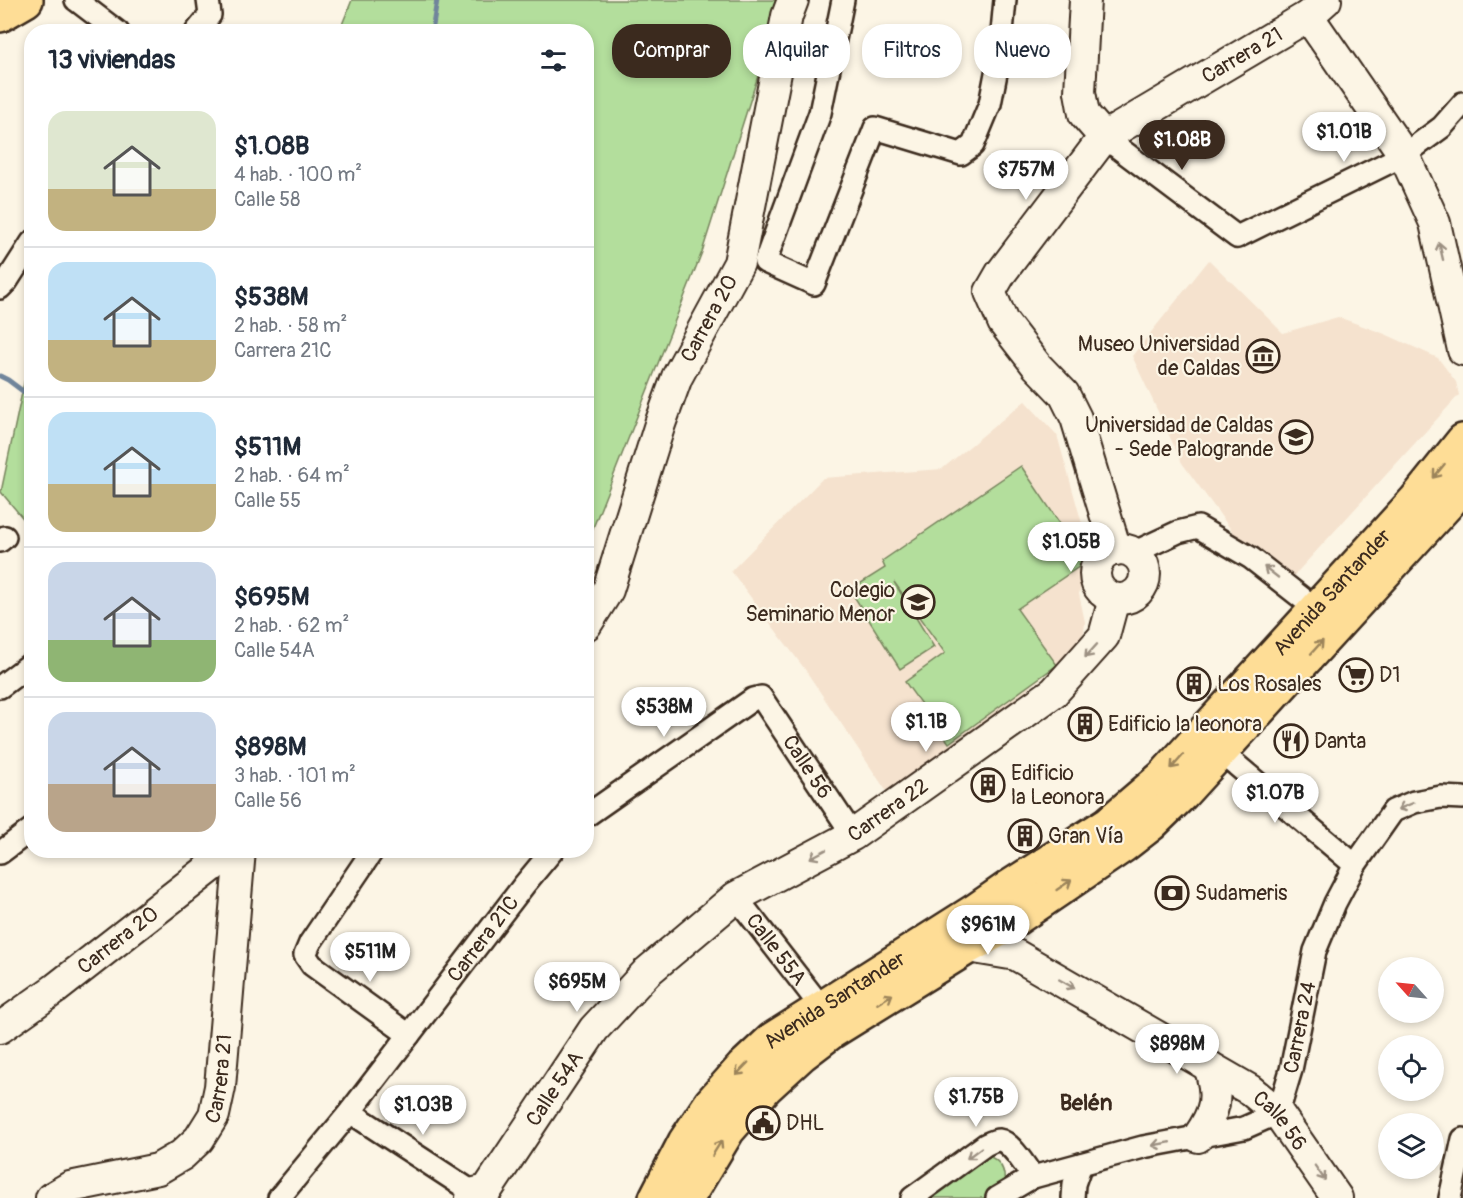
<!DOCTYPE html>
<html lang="es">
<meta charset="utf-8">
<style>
:root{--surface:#fff;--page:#f6f6f7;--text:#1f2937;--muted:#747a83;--line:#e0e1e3;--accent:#3b2a1e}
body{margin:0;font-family:Pangolin,sans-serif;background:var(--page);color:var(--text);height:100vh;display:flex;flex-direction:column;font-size:22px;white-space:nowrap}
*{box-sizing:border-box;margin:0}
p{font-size:20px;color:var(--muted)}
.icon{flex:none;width:33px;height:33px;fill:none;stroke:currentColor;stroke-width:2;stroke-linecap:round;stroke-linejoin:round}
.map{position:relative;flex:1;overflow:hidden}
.side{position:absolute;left:24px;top:24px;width:570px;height:834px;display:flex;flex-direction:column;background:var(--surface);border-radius:24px;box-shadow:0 3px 9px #0003}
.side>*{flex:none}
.hud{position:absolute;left:612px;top:24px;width:570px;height:54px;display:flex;gap:12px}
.needle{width:39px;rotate:297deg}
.tools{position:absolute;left:1378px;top:957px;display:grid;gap:12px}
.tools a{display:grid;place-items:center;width:66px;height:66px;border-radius:50%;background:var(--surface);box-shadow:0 3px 9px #0003;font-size:30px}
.price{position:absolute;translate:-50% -51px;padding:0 14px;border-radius:21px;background:#fff;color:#222;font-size:20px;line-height:39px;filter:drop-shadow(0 2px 3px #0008)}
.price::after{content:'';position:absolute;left:50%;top:36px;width:18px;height:14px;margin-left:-9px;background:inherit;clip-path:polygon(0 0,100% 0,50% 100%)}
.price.current{background:var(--accent);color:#fff}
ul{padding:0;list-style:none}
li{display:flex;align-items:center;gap:18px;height:150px;padding:0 24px}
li+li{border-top:2px solid var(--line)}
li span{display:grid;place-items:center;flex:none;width:168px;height:120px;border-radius:18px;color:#555}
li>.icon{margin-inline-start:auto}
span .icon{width:72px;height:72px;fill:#fffc;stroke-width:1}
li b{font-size:26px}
h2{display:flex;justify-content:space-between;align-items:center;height:72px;padding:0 24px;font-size:26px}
.pill{padding:0 21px;border-radius:24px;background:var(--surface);box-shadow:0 3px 9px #0003;font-size:21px;line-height:54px}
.pill.current{background:var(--accent);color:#fff}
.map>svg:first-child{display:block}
</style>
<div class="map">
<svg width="1463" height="1198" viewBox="0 0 1463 1198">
<rect width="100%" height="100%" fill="#fcf5e5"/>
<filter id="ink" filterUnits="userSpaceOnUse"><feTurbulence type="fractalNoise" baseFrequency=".0167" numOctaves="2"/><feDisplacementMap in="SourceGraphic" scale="12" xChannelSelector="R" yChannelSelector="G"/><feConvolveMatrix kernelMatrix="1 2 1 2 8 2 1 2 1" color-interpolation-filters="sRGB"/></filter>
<g filter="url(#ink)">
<g fill="#f5e2ce">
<polygon points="1209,260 1283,333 1338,317 1385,334 1438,358 1456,382 1459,395 1289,581 1246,550 1182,463 1132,356"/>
<polygon points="1025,401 1057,435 1094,566 1082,582 1079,594 1085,622 1084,632 1070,653 1057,665 1028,689 889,795 804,668 731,571 823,478 942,469"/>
</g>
<g fill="#b3de9c" stroke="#77845d" stroke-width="1.5">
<polygon points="352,0 782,0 702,252 587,543 586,32 339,32"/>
<polygon points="31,350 31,528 1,492"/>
<polygon points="1021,466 1086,562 1017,609 1057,665 949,743 905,682 945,653 894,582 934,647 900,669 850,590 885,568 882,561"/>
<path d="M986 1155C1001 1160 1006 1170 1004 1185L987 1198H921Z"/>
</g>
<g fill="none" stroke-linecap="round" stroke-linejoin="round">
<g stroke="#70859b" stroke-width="5">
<polyline points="432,32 437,0"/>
<polyline points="0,376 8,380 32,398"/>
</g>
<g stroke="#3b2a1e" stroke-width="26">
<g id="street">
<polyline points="76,0 118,32"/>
<polyline points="843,0 820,113 765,262 814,284 875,128 961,154 973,145 990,104 1000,53 1005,0"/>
<polyline points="196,32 210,15 208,0"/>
<polyline points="1104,137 1237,237 1404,155 1442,127 1463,103"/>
<polyline points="0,288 7,281 32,242"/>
<polyline points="0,541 5,537"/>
<polyline points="1133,553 1178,532 1198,527 1251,558 1316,609"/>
<polyline points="0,687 32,663"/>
<polyline points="1221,752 1355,865"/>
<path id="s1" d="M586 816 753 699 761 697 853 835"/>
<polyline points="373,850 310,943 305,955 312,965 409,1035"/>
<polyline points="0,853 32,829"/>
<path id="s2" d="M736 897 822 1008 828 1019"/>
<polyline points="350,1112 474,1193"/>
<path id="s3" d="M279 1198 350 1112 524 885 553 850"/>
<path d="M912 1198 985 1145C989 1143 994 1140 999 1140 1010 1141 1026 1167 1033 1177"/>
<path id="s4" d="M997 1198 1033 1177 1143 1147 1244 1128 1278 1113 1291 1070 1315 951 1335 903 1355 865 1393 811 1414 802 1441 797 1463 798"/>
<polyline points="1073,1198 1074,1184 1081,1164"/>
<polyline points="1450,1198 1463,1139"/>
</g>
</g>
<g stroke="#3b2a1e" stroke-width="34">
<g id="secondary">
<polyline points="1085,0 1080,92 1084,114 1104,137"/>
<polyline points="1308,16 1404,155 1435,223 1463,350"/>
<circle cx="1120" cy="574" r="25"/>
<path id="s5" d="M1116 550 1076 418 1064 394 1037 366 1003 322 990 292 1001 273 1104 137 1308 16 1326 0"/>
<path id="s6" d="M586 625 608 590 660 424 677 377 739 263 787 16 793 0"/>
<path id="s7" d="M968 947 1016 955 1250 1090 1278 1113 1337 1198"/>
<path id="s8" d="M0 1028 55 989 233 850"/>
<path d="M1198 1137C1216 1111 1219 1097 1209 1066"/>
<path id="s9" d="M51 1198 70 1187 158 1169 182 1155 199 1139 214 1115 220 1087 240 850"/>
<path id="s10" d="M471 1198 474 1193 487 1190 594 1029 647 972 736 897 853 835 1054 692 1104 636 1114 599"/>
</g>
</g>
<g stroke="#3b2a1e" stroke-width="38">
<g id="primary">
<polyline points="0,15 26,0"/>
<path id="s11" d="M656 1198 685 1142 711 1103 743 1067 773 1039 975 911 1008 888 1108 824 1163 777 1415 501 1463 441"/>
<polyline points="687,1198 728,1130 766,1087 802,1054 831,1032 968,947 999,930 1124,845 1151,824 1182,794 1449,502 1463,484"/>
</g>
</g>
<use href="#street" stroke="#fcf5e5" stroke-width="21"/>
<use href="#secondary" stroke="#fcf5e5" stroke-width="30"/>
<use href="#primary" stroke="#fedd96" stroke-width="33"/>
</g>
<defs><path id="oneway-shaft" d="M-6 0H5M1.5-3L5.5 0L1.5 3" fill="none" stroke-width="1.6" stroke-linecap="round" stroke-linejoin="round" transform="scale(1.5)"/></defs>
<g stroke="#9c9082">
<use href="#oneway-shaft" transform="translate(1441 251) rotate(-103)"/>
<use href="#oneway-shaft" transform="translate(1271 572) rotate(-142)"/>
<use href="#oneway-shaft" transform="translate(1091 651) rotate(132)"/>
<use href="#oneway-shaft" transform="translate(1406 806) rotate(157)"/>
<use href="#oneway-shaft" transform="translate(818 854) rotate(152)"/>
<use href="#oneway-shaft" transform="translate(1067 984) rotate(30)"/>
<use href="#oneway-shaft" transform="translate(1161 1144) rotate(169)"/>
<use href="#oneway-shaft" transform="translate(974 1153) rotate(143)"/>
<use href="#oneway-shaft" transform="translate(1320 1173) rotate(55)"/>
</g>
<g stroke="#9c845a">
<use href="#oneway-shaft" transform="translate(1439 471) rotate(129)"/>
<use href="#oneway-shaft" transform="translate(1317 647) rotate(-48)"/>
<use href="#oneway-shaft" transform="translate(1177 762) rotate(132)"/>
<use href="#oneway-shaft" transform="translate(1064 885) rotate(-34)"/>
<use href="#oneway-shaft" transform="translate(885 999) rotate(-32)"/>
<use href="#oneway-shaft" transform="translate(742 1069) rotate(134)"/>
<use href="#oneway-shaft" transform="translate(717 1148) rotate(-58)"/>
</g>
</g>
<defs>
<g id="museum-ring" transform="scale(1.725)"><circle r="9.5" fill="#fcf5e5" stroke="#3b2a1e" stroke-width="1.5"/><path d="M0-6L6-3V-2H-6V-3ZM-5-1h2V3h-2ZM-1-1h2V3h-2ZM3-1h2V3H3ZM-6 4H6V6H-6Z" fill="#3b2a1e"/></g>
<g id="university-ring" transform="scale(1.725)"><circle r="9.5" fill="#fcf5e5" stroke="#3b2a1e" stroke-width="1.5"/><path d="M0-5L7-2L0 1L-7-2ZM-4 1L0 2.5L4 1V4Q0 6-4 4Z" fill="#3b2a1e"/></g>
<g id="school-ring" transform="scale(1.725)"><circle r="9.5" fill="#fcf5e5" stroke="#3b2a1e" stroke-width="1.5"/><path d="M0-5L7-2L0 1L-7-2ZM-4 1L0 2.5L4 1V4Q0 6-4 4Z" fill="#3b2a1e"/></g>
<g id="supermarket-ring" transform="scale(1.725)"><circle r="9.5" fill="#fcf5e5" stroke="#3b2a1e" stroke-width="1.5"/><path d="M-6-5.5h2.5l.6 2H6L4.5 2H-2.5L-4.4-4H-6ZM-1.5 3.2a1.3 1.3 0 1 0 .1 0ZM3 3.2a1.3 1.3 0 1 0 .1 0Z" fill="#3b2a1e"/></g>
<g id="building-ring" transform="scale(1.725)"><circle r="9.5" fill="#fcf5e5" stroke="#3b2a1e" stroke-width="1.5"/><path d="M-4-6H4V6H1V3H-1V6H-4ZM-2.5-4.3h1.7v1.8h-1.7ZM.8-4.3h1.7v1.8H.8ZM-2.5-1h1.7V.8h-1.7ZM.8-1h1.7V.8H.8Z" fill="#3b2a1e"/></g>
<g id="restaurant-ring" transform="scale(1.725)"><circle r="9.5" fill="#fcf5e5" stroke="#3b2a1e" stroke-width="1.5"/><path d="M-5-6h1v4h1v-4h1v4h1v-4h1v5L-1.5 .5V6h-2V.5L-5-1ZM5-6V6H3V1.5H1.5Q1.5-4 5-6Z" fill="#3b2a1e"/></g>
<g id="bank-ring" transform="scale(1.725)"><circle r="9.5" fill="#fcf5e5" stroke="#3b2a1e" stroke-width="1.5"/><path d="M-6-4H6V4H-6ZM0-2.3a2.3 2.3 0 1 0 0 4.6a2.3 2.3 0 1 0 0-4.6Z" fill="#3b2a1e"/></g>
<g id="civic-ring" transform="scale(1.725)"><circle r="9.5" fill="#fcf5e5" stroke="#3b2a1e" stroke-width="1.5"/><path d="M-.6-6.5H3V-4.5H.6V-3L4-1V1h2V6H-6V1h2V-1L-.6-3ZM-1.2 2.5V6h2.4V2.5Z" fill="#3b2a1e"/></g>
</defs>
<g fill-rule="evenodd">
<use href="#museum-ring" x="1263" y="356"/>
<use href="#university-ring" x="1296" y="437"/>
<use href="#school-ring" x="918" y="602"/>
<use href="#supermarket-ring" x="1356" y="675"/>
<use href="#building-ring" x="1194" y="684"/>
<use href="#building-ring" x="1085" y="724"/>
<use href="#restaurant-ring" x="1291" y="741"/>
<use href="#building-ring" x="988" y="785"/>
<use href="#building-ring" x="1025" y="836"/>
<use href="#bank-ring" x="1172" y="893"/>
<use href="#civic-ring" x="763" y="1123"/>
</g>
<g text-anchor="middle" stroke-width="4.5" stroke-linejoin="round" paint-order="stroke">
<g font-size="21" fill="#3b2a1e" stroke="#fcf5e5">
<text dy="7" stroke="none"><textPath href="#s5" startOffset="645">Carrera 21</textPath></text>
<text dy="7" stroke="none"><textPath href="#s6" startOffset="332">Carrera 20</textPath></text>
<text dy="7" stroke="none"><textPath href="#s11" startOffset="920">Avenida Santander</textPath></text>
<text dy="7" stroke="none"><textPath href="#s1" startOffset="296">Calle 56</textPath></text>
<text dy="7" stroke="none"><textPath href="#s10" startOffset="582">Carrera 22</textPath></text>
<text dy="7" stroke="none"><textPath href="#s3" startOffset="330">Carrera 21C</textPath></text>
<text dy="7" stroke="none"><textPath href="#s8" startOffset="147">Carrera 20</textPath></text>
<text dy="7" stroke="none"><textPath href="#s2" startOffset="66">Calle 55A</textPath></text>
<text dy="7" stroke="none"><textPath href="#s11" startOffset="272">Avenida Santander</textPath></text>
<text dy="7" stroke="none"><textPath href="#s4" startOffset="384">Carrera 24</textPath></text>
<text dy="7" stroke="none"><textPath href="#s9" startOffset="228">Carrera 21</textPath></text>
<text dy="7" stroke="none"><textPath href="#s10" startOffset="141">Calle 54A</textPath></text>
<text dy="7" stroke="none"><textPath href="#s7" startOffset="362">Calle 56</textPath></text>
</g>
<g font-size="21" fill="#3b2a1e" stroke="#fcf5e5" text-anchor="start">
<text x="1240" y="351" text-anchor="end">Museo Universidad<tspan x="1240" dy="24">de Caldas</tspan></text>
<text x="1273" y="432" text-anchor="end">Universidad de Caldas<tspan x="1273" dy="24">- Sede Palogrande</tspan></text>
<text x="895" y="597" text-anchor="end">Colegio<tspan x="895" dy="24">Seminario Menor</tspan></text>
<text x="1379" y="682">D1</text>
<text x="1217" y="691">Los Rosales</text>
<text x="1108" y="731">Edificio la leonora</text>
<text x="1314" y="748">Danta</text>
<text x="1011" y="780">Edificio<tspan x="1011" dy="24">la Leonora</tspan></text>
<text x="1048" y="843">Gran Vía</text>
<text x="1195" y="900">Sudameris</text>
<text x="786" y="1130">DHL</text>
</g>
<g font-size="22" font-weight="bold" fill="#3b2a1e" stroke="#fcf5e5">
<text x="1086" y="1110">Belén</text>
</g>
</g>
</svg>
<div class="tools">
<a><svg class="needle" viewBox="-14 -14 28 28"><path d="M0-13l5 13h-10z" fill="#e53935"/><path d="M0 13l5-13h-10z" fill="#747a83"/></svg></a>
<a><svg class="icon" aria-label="locate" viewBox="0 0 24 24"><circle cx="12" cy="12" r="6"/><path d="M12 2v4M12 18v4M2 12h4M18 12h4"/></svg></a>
<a><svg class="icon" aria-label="layers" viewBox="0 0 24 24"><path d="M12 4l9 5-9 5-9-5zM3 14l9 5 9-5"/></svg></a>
</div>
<b class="price" style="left:1344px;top:163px">$1.01B</b>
<b class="price current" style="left:1182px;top:171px">$1.08B</b>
<b class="price" style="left:1026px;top:201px">$757M</b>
<b class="price" style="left:1071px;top:573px">$1.05B</b>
<b class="price" style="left:664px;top:738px">$538M</b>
<b class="price" style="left:926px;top:753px">$1.1B</b>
<b class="price" style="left:1275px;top:824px">$1.07B</b>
<b class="price" style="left:988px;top:956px">$961M</b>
<b class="price" style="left:370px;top:983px">$511M</b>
<b class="price" style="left:577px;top:1013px">$695M</b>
<b class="price" style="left:1177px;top:1075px">$898M</b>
<b class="price" style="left:976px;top:1128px">$1.75B</b>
<b class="price" style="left:423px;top:1136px">$1.03B</b>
<div class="hud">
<a class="pill current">Comprar</a>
<a class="pill">Alquilar</a>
<a class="pill">Filtros</a>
<a class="pill">Nuevo</a>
</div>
<section class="side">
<h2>13 viviendas<svg class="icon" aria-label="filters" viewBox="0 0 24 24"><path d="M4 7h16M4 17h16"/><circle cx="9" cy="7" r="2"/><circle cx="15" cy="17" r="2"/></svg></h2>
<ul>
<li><span style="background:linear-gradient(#dfe7d0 65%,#c2b280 0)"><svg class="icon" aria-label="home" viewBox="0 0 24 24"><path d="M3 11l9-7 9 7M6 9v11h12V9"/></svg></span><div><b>$1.08B</b><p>4 hab. · 100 m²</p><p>Calle 58</p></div></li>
<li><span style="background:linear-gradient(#bfe0f5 65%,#c2b280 0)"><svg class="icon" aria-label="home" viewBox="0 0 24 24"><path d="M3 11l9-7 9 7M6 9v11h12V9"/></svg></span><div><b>$538M</b><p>2 hab. · 58 m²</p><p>Carrera 21C</p></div></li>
<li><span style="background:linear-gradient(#bfe0f5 60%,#c2b280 0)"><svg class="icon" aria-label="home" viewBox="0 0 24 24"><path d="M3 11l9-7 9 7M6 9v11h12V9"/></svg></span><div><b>$511M</b><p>2 hab. · 64 m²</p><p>Calle 55</p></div></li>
<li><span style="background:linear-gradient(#c9d6e8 65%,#8fb573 0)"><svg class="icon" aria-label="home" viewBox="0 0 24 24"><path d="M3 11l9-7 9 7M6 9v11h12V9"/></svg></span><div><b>$695M</b><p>2 hab. · 62 m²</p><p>Calle 54A</p></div></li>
<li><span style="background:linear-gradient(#c9d6e8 60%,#b9a48a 0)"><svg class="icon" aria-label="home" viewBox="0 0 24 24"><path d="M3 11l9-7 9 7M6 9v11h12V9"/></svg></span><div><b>$898M</b><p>3 hab. · 101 m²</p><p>Calle 56</p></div></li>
</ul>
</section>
</div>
